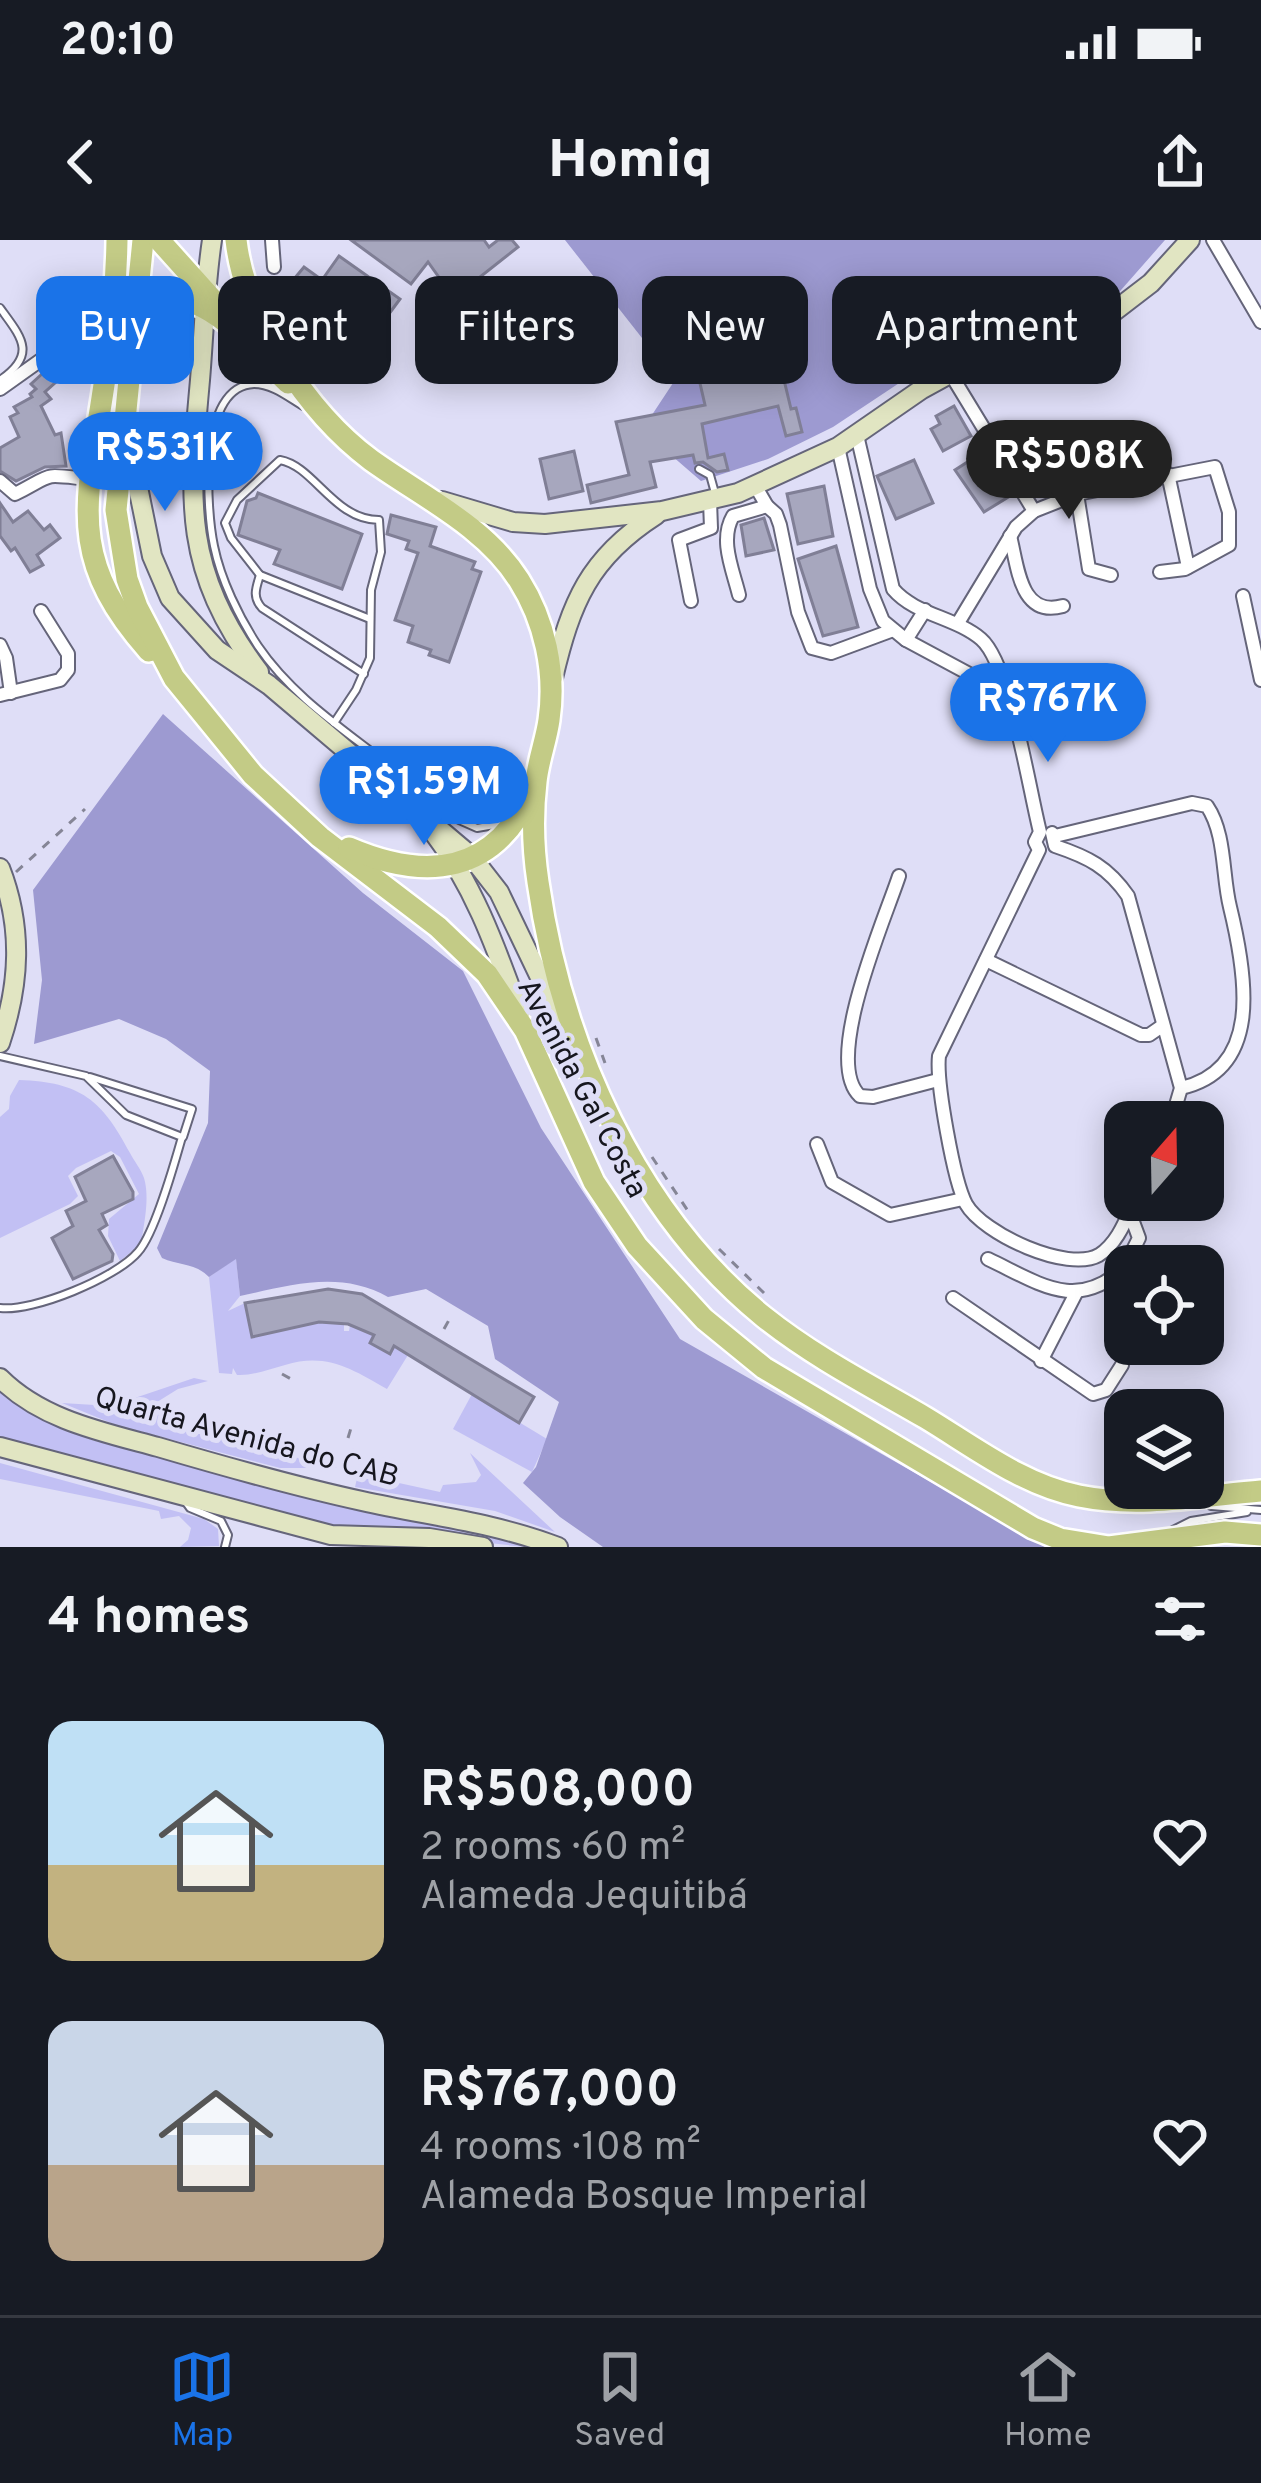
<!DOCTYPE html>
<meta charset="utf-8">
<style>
:root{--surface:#171b24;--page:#242831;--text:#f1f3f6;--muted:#9ea1a6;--line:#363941;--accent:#1a73e8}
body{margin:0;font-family:Overpass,sans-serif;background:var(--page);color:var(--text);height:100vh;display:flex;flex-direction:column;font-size:45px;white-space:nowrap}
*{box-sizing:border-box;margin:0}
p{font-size:39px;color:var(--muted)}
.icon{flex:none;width:66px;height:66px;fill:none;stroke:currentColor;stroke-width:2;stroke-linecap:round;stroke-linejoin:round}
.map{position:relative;height:1307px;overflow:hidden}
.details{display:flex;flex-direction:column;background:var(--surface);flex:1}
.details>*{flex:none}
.banner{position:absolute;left:36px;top:36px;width:1191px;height:108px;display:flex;gap:24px}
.needle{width:78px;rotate:20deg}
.controls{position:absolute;left:1104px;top:861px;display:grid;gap:24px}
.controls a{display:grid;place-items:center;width:120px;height:120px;border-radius:24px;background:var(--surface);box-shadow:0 6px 30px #0003;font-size:60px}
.price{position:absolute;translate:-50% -102px;padding:0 27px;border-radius:42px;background:var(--accent);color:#fff;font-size:39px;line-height:78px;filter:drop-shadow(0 3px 6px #0008)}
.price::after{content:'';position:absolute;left:50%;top:72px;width:36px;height:27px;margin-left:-18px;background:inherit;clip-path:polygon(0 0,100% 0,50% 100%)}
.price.on{background:#222;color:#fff}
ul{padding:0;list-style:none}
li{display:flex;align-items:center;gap:36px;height:300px;padding:0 48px}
li span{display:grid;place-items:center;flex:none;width:336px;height:240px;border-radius:24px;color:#555}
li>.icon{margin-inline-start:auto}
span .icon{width:144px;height:144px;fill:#fffc;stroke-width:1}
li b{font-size:51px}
h2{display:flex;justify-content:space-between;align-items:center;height:144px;padding:0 48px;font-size:51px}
.pill{padding:0 42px;border-radius:24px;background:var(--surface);box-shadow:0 6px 30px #0003;font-size:42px;line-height:108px}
.pill.on{background:var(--accent);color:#fff}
.status{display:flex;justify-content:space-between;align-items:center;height:84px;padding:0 60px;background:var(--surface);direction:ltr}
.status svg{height:33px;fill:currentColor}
header{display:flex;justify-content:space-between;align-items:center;height:156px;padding:0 48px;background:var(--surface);font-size:54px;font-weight:800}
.tabs{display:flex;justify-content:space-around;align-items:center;height:168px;border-top:3px solid var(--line);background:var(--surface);font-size:33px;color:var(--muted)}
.tabs a{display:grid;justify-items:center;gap:6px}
.tabs .on{color:var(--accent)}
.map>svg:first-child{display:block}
</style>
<div class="status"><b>20:10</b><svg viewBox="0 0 49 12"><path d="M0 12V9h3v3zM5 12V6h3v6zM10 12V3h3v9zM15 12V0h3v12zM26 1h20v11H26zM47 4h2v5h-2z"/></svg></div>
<header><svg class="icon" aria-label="back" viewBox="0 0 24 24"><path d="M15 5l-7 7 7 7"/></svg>Homiq<svg class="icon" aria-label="share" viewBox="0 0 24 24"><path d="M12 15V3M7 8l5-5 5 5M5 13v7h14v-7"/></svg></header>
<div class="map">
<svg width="1261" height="1307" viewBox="0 0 1261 1307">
<rect width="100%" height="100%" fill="#dfdef7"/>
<g fill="#c2c0f4">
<path d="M19 840C81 842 102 860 130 913 134 921 141 929 144 938 150 958 144 984 141 1004L120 1021 108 996 109 979 139 954 120 917 111 911 76 928 68 936 78 956 70 964 0 998V877L9 869 10 856Z"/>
<path d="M236 1018 240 1056 228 1071 245 1063 252 1097 319 1082 344 1084V1091H349L350 1085 374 1095 370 1104 389 1114 394 1107 408 1115 387 1149C352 1129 326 1112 285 1125 269 1129 253 1136 237 1135L233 1128 232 1134 219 1133 209 1037Z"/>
<polygon points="194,1138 208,1141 178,1149 149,1167 166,1172 162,1183 337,1228 280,1228 116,1185 62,1163 111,1166"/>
<polygon points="0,1150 40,1178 92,1200 362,1272 485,1293 525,1307 341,1287 0,1198"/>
<polygon points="472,1154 547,1199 532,1232 453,1189"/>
<polygon points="470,1213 555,1292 495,1271 355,1247 358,1234 440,1252 443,1245 476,1242 481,1235"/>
<polygon points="0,1223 204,1279 218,1289 219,1306 180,1307 188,1300 191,1288 179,1276 161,1279 159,1271 0,1239"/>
</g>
<g fill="#9d9ad1">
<polygon points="565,0 1165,0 1114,58 994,89 949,110 833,187 768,219 701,241 642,190 675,140"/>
<path d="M163 474 363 653 463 731 541 888 680 1099 1045 1307H603L560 1277 523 1243 536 1227 559 1162 495 1119 488 1086 426 1049 388 1057C340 1030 291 1045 240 1056L236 1019 209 1037C194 1022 179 1026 162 1018L157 1008 208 883 210 831 166 799 119 779 34 804 42 740 33 650Z"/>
</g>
<g fill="#a7a7be" stroke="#807f96" stroke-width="3">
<polygon points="351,0 484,0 489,7 498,0 512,0 518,7 442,67 429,55 443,43 428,22 411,44"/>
<polygon points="339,16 400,59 372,97 294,39 304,27 322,40"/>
<polygon points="779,119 791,169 796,168 802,192 786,196 778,166 702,184 708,218 724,214 728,230 717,232 703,222 695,223 693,215 650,222 656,247 591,263 587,245 629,235 616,182 705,165 699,139"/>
<polygon points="54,123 65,134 45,152 51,159 41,166 55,195 61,193 66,226 45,227 16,241 0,231 0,208 19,197 10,177 18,173 14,167 32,157 30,154 36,149 31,144"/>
<polygon points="954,166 971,196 943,211 931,189 940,184 936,176"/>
<polygon points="1043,183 1052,219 1022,226 1013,191"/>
<polygon points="574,211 583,251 549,259 540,219"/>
<polygon points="983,212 1010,256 984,272 955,230"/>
<polygon points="914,220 933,263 896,279 877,236"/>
<polygon points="824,246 833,296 798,304 787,254"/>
<polygon points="258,253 362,294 342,349 274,324 280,310 238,295 247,261 256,258"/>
<polygon points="0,263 13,282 28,271 44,290 50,285 60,298 37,315 43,325 30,332 15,308 11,311 0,296"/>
<polygon points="391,275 436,287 430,306 475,322 472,329 481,332 449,422 429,415 431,410 408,402 413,386 395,380 418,313 406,309 409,301 387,294"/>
<polygon points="764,278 774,310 746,316 741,285"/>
<polygon points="836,306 858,387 823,396 798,319"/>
<polygon points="113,916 133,952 133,959 102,974 107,985 99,990 113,1014 112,1021 73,1039 52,998 73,986 66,971 86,961 75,937"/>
<polygon points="328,1049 362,1054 534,1157 519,1183 394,1106 390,1114 370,1103 374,1095 348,1084 319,1082 252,1097 245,1063"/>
</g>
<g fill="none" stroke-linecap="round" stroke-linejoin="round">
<g stroke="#65657a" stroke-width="10">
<g id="service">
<path d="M0 68C21 97 38 114 0 140"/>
<path d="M303 166C288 157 272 144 254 144 198 146 206 268 214 306 221 340 239 377 258 406 288 450 330 480 372 512 400 535 429 559 459 580L477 588 500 584"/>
<polyline points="699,229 710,235 715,253"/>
<path d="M260 335 231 298 225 283 237 260 280 220C314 226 334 280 379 280L381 312 371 350 370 418 356 450 334 483"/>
<path d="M364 434 262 368C252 357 256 348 260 335L370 379"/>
<path d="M0 816 86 836 126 875 182 897C174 925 155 993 138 1012 116 1038 33 1072 0 1068"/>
<polyline points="90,837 192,869 183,897"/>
<polyline points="185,1261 190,1268 221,1281 228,1295 225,1307"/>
<polyline points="1211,1266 1261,1270"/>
<polyline points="1173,1290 1191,1281 1247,1272"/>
</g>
</g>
<g stroke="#65657a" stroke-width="16">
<g id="minor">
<polyline points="272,0 274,27"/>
<polyline points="1213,0 1261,82"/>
<polyline points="950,133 1034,271"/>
<polyline points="0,149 52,112"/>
<path d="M857 195 893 349C915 375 955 377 981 399 1010 424 1029 549 1040 592L1035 602 1039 610 939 816C936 842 954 942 966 964 983 994 1068 1033 1099 1015 1118 1003 1126 979 1135 960"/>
<polyline points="838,207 870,349 883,381 906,400 973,436 1010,470"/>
<polyline points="1168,234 1188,327"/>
<path d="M0 241 15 254C56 233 40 234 88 239"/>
<polyline points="1077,254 1089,329 1111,335"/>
<polyline points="767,266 776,274 780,285 798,372 812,408 831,413 893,390"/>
<path d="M1010 296C1018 327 1020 378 1063 366"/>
<path d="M739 355C733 330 719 300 733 276L767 266 756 247"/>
<polyline points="1243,356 1261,440"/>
<polyline points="691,361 679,300 711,288 710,261"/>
<polyline points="958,383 1016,287 1034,271 1077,254 1215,227 1229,272 1229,305 1185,329 1160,332"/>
<polyline points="906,400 925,370"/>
<polyline points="0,405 6,418 11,453"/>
<polyline points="0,455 60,440 68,430 68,414 41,371"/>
<path d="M1052 593 1055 606C1088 617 1108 627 1128 656L1181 848 1171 882"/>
<path d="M1055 596 1192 563 1207 566C1226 594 1222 635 1230 667 1248 741 1261 830 1181 848"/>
<path d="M899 636C885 679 822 821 860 856L873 857 938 840"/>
<polyline points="986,720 1141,795 1149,795 1162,786"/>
<polyline points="817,904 832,942 890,975 963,959"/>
<path d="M988 1019C1039 1043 1076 1073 1125 1027"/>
<polyline points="1125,1026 1139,998 1129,971"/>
<polyline points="953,1058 1093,1154 1106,1150 1122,1125"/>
<polyline points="1041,1121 1076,1053"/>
</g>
</g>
<g stroke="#65657a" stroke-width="22">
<g id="secondary">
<path d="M212 0C205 46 204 93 200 140 189 261 182 329 259 432"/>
<polyline points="128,198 152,316 170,358 217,410 269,445 471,616 499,652 571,802"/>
<polyline points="442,261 513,282 545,284 662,271 738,253 838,207 922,149 995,109 1108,76 1151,43 1190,0"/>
<path d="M553 438C571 362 589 318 656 275"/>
<path d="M431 589C474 645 496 708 520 774"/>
<path d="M0 628C23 687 20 744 0 803"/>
<path d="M0 1138C42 1180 103 1192 158 1207 226 1227 293 1246 362 1261 429 1276 493 1282 558 1307"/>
<polyline points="0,1207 331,1295 429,1298 483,1307"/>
</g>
</g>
<g stroke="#fff" stroke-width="26">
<g id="primary">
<path d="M117 0C116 54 111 105 102 158 85 267 69 321 149 411"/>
<polyline points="143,0 116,270 127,339 137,367 174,438 253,535 320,597 438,687 487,734 525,790 594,942 637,1006 704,1079 764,1128 1033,1288 1060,1299 1109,1307 1225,1292 1261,1295"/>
<polyline points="159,0 221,69"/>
<path d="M236 0C245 79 308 173 371 220 421 256 485 286 519 340 545 381 556 432 549 480 546 501 538 521 536 542 532 575 533 609 538 642 561 804 635 972 764 1077 814 1117 871 1146 926 1178 974 1207 1023 1245 1079 1256 1138 1268 1202 1256 1261 1251"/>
<path d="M129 80C190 22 245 102 288 143"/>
<path d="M349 608C426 641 495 635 532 550"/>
</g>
</g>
<g stroke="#858596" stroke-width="3" stroke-dasharray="9 9" stroke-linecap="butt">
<polyline points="16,632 85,569"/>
<polyline points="596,798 605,823"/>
<polyline points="652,917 690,974"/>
<polyline points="719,1009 764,1053"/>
<polyline points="444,1089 449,1080"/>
<polyline points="282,1134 293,1140"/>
<polyline points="348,1198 351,1188"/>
</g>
<use href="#service" stroke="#fff" stroke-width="6"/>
<use href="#minor" stroke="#fff" stroke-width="12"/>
<use href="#secondary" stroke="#e1e5c2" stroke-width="18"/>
<use href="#primary" stroke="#c3cb86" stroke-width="21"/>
</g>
<g text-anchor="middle" stroke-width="10" stroke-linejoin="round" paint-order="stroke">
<g font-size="30" fill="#16161e" stroke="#dfdef7">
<text transform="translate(583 848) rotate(62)" y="10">Avenida Gal Costa</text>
<text transform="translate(247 1196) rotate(15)" y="10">Quarta Avenida do CAB</text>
</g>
</g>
</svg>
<div class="controls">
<a><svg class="needle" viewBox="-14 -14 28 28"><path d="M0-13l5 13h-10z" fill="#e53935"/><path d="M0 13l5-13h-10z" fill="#9ea1a6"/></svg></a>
<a><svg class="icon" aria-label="locate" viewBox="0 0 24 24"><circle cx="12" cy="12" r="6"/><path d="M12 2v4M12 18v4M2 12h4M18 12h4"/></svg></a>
<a><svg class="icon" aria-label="layers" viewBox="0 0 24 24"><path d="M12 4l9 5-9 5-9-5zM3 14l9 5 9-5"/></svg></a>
</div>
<b class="price" style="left:165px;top:274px">R$531K</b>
<b class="price on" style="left:1069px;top:282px">R$508K</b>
<b class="price" style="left:1048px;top:525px">R$767K</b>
<b class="price" style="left:424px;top:608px">R$1.59M</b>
<div class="banner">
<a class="pill on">Buy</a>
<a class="pill">Rent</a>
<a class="pill">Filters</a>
<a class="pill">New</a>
<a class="pill">Apartment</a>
</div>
</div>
<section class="details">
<h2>4 homes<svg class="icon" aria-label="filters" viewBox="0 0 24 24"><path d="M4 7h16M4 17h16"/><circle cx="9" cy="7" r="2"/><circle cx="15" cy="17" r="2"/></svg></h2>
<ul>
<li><span style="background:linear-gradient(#bfe0f5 60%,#c2b280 0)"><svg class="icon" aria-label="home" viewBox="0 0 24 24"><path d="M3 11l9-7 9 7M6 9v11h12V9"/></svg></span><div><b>R$508,000</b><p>2 rooms · 60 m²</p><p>Alameda Jequitibá</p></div><svg class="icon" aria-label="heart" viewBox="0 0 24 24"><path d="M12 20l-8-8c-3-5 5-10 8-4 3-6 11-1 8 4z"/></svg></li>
<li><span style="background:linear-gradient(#c9d6e8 60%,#b9a48a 0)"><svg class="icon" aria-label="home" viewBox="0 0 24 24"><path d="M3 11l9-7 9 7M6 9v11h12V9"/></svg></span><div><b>R$767,000</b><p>4 rooms · 108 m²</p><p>Alameda Bosque Imperial</p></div><svg class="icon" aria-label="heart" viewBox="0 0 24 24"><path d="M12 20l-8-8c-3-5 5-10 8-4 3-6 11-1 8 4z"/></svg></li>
</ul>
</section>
<nav class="tabs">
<a class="on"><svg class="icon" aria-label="map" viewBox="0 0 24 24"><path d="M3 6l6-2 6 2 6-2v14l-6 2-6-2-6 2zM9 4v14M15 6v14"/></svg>Map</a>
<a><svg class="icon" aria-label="saved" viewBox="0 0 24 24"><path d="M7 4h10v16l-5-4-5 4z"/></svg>Saved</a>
<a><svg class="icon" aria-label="home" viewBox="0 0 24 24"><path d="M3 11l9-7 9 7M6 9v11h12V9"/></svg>Home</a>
</nav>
